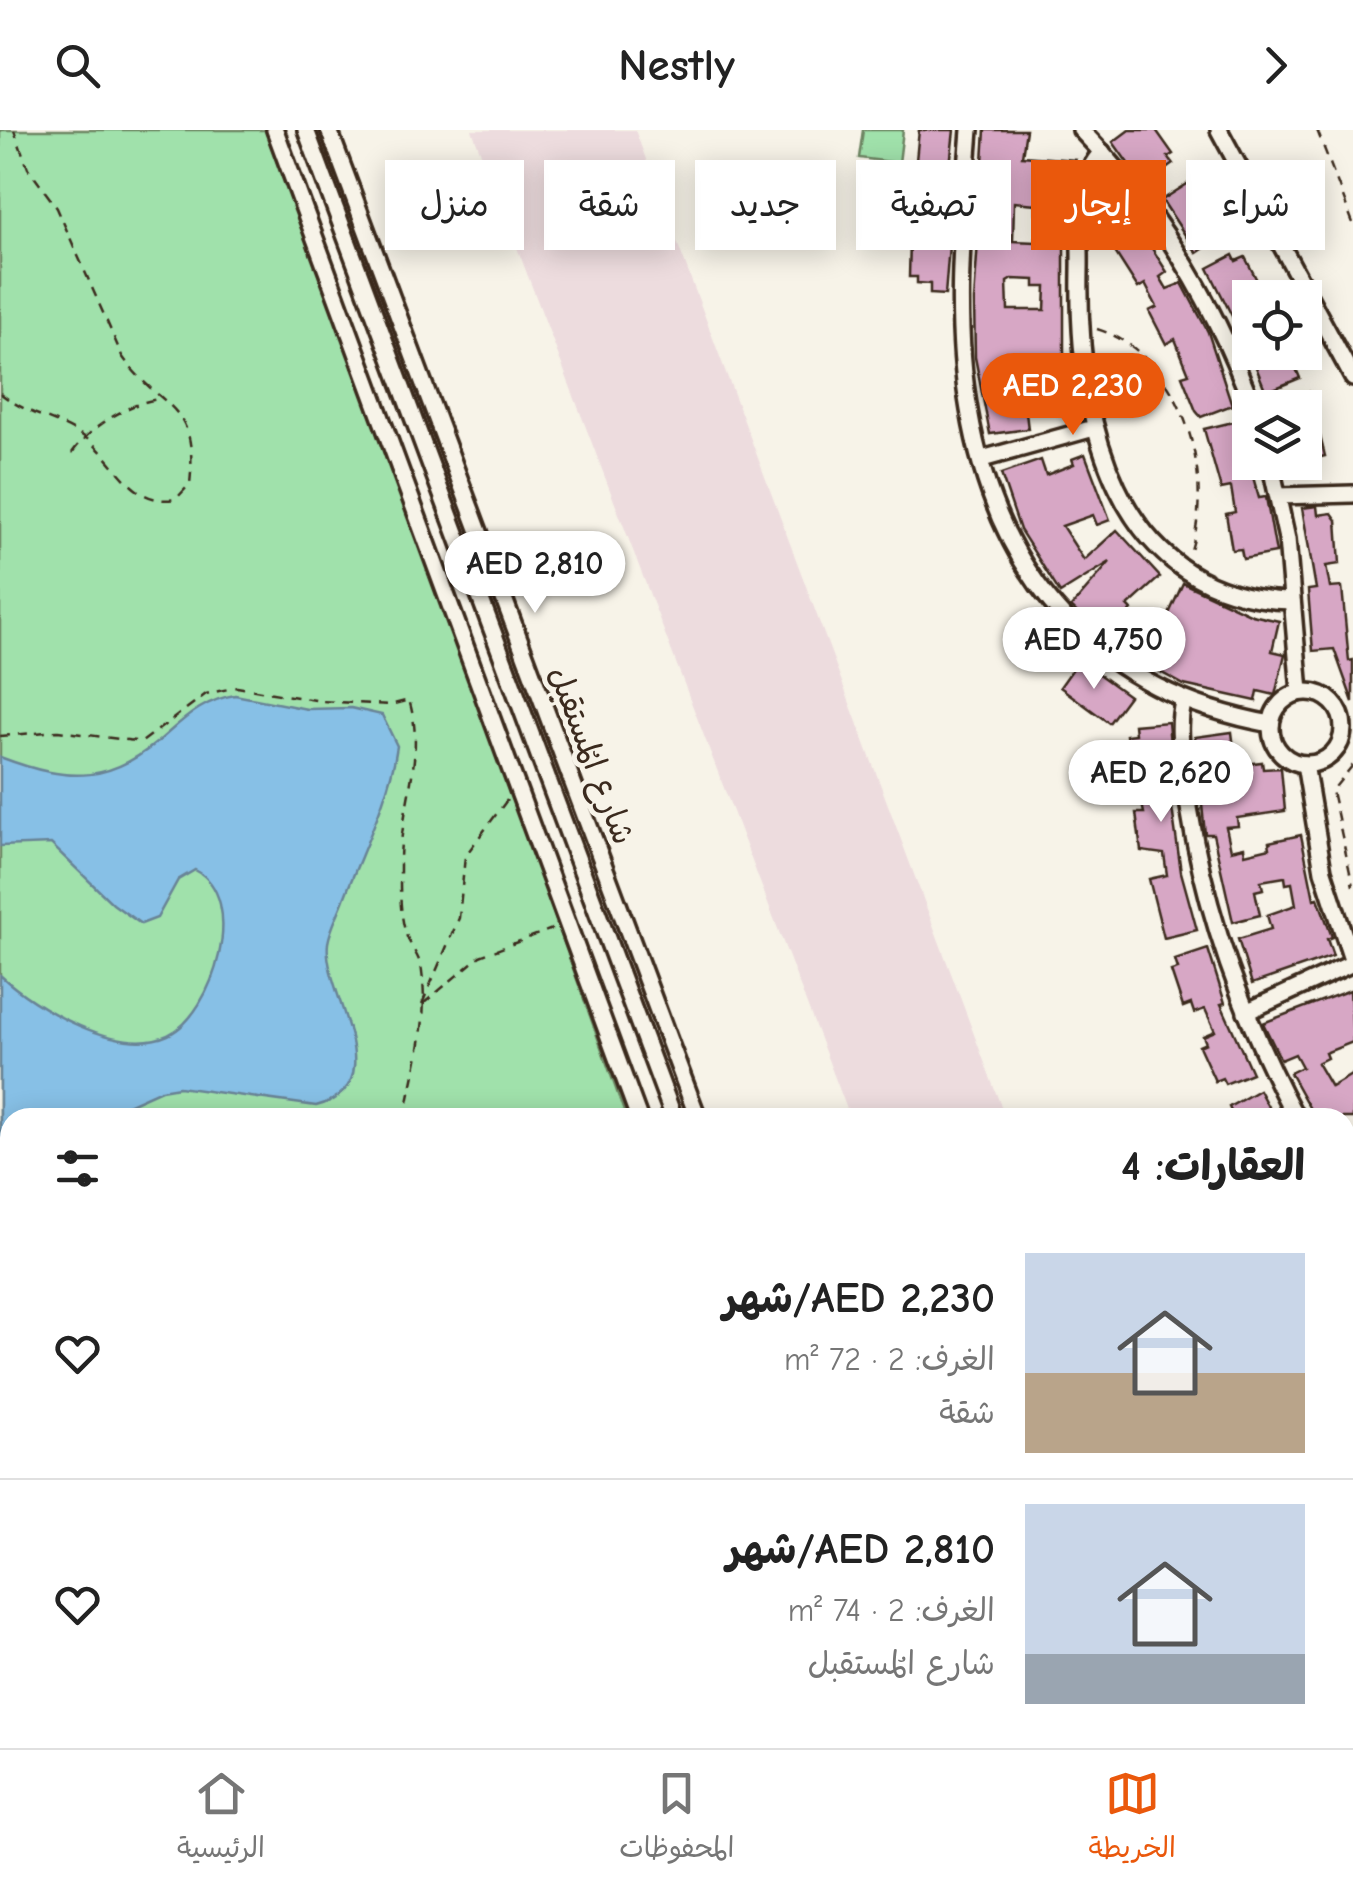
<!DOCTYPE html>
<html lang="ar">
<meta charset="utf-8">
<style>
:root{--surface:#fff;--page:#f6f6f6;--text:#222;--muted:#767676;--line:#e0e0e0;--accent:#ea580c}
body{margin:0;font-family:"Comic Neue","Playpen Sans Arabic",sans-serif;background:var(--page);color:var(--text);direction:rtl;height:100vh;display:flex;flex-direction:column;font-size:38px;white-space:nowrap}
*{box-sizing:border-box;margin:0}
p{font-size:32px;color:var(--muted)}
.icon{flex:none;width:55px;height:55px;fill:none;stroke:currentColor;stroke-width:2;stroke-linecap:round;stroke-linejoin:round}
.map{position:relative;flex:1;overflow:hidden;direction:ltr}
.panel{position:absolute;left:0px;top:978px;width:1355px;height:642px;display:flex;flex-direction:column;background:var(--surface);border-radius:30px 30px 0 0;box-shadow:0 5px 25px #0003;direction:rtl}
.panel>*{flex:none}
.guide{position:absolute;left:30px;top:30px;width:1295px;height:90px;direction:rtl;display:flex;gap:20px}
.controls{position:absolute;left:1232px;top:150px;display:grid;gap:20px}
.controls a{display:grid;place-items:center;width:90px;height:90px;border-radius:0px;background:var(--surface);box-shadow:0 5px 25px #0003;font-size:50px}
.price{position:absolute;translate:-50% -85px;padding:0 22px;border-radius:35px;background:#fff;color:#222;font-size:32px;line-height:65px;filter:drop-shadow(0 2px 5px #0008)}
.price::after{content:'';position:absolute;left:50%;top:60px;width:30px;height:22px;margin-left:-15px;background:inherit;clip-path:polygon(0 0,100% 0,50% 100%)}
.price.on{background:var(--accent);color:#fff}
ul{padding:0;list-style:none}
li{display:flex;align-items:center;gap:30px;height:250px;padding:0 50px}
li+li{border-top:2px solid var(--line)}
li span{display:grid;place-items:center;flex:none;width:280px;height:200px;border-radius:0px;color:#555}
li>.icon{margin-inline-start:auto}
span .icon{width:120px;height:120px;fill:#fffc;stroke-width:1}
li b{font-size:42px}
h2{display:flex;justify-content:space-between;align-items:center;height:120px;padding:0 50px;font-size:42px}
.pill{padding:0 35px;border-radius:0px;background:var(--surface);box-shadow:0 5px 25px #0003;font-size:35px;line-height:90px}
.pill.on{background:var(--accent);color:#fff}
header{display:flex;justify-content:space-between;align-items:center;height:130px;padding:0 50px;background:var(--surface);font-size:45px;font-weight:700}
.tab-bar{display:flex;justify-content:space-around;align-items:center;height:140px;border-top:2px solid var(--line);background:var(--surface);font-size:28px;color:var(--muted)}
.tab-bar a{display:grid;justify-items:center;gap:5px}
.tab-bar .on{color:var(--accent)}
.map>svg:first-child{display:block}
</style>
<header><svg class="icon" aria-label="forward" viewBox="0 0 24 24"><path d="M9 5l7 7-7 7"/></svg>Nestly<svg class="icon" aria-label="search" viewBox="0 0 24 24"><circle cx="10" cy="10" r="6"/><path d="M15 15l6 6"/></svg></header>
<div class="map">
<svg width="1353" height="1618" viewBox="0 0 1353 1618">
<rect width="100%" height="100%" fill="#f7f3e8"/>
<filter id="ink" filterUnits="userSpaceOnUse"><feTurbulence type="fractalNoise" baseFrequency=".01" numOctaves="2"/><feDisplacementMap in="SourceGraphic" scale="20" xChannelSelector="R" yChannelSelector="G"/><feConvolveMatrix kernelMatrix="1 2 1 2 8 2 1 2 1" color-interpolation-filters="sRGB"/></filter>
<g filter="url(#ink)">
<g fill="#eddcde">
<polygon points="472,0 635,0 1005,987 850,987"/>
<polygon points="1345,1504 1353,1509 1353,1618 997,1618 997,1610 1345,1610"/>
</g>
<g fill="#a0e1ab" stroke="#6e8664" stroke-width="2.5">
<polygon points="0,0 265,0 464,532 626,987 10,988 10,1610 819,1610 820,1618 0,1618"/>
<polygon points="863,0 903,0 899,33 859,28"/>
</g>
<path fill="#87c0e6" stroke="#698496" stroke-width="2.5" d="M235 565 307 579 351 578 382 585 397 616C390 667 362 721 344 769 339 783 330 799 328 813 322 862 398 955 316 976L179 957 161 960 101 987 10 988V1098L0 1128V845C35 878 119 927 168 905 214 884 249 767 195 740L178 750 157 788 141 794 113 774 51 714 0 716V627C71 654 112 654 169 602 189 584 208 569 235 565Z"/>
<g fill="#d7a7c5" stroke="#3b2a1e" stroke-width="2.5" fill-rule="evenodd">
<polygon points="919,0 954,0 949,45 915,41"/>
<path d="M985 0H1026L1022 26 1075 30 1069 86 1036 83V74L1014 72 1013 111 1036 112V105L1064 106V251L1074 250 1077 278 1026 283 1028 299 990 304 975 227 974 171 981 65 1000 66 1001 50 982 48ZM1012 149 1035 150V157H1046L1045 180H1008L1007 152Z"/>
<polygon points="1129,0 1156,0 1173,24 1168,27 1173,34 1155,47 1159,52 1147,60 1113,12"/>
<polygon points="1192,51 1227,103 1197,123 1162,70"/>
<polygon points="1119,60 1132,77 1121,85 1108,68"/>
<polygon points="920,64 953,65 945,165 930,164 930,154 917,153 917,147 909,147 911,73 919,73"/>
<polygon points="1134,90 1167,142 1160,147 1167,159 1182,153 1208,202 1232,275 1201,287 1196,281 1182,246 1189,244 1175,209 1166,214 1149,181 1157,177 1145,154 1138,158 1106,108"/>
<polygon points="1233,125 1236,131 1245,127 1262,160 1257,168 1250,168 1249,220 1208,138"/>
<polygon points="1250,222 1289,222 1300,248 1266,262"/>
<polygon points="1309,262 1325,326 1305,331 1305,263"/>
<polygon points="1237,291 1259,368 1266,367 1276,423 1243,429 1241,419 1232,420 1226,384 1235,382 1231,357 1221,359 1204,299"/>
<polygon points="1085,324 1110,390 1097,395 1093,385 1062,396 1084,430 1117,400 1160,447 1128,476 1132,480 1125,488 1151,503 1155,495 1162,499 1183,453 1252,485 1279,491 1272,521 1285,524 1275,565 1258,561 1256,571 1184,555 1113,516 1071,477 1110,432 1060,463 1020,400 1001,344 1041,330 1046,345 1074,334 1072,329"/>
<polygon points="1317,376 1318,385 1332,383 1337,390 1340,434 1326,436 1330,458 1342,457 1349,531 1353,530 1353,572 1334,519 1313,521 1308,460 1316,459 1302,378"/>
<polygon points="1079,530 1129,566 1109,593 1060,557"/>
<polygon points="1168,592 1173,648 1168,649 1181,742 1197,800 1164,808 1149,749 1167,745 1164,724 1141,721 1136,683 1144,683 1142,674 1154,672 1151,650 1139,651 1138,642 1130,643 1126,605 1135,604 1134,595"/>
<polygon points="1232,602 1236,635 1262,632 1263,639 1281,638 1285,681 1237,688 1238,696 1226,697 1231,720 1244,717 1245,724 1270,718 1269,712 1301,705 1314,769 1318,768 1332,807 1327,809 1333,826 1252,854 1238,809 1271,799 1267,785 1296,775 1292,753 1286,754 1285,747 1261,751 1263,759 1255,761 1260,785 1233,792 1213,704 1205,704 1195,607"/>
<polygon points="1208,819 1225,873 1221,874 1252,943 1225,954 1222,948 1215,951 1199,916 1206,913 1203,906 1215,901 1205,879 1194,883 1191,874 1183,877 1171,841 1178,839 1175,830"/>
<polygon points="1350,860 1353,912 1325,923 1327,928 1317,933 1331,957 1353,944 1353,988 1315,988 1290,943 1302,937 1295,924 1281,930 1263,893"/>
<polygon points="1259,960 1274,988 1234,988 1229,977"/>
</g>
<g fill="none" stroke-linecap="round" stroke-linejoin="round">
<g stroke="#3b2a1e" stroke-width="22">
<g id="minor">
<polyline points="275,0 639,988"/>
<polyline points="306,0 674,988"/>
<polyline points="329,0 698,988"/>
<path d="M970 0C963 92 953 188 969 280 998 452 1100 563 1271 594"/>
<path d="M1081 0C1159 80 1215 173 1253 278"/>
<polyline points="1219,0 1353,248"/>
<path d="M1102 22C1073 52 1081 101 1080 139 1077 283 1111 467 1292 471"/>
<polyline points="982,329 1094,298"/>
<polyline points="1270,332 1287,409 1300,562"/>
<polyline points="1278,366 1353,364"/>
<circle cx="1307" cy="598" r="36"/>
<path d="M1183 572C1177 598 1182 622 1185 648 1199 767 1240 882 1296 988"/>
<polyline points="1305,634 1323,741 1353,833"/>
<polyline points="1246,882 1353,833"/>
<polyline points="1345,1065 1353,1076"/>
<polyline points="828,1610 829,1618"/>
<polyline points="868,1610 869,1618"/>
<polyline points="890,1610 890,1618"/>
</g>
</g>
<g stroke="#3b2a1e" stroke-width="2.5" stroke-dasharray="10 8" stroke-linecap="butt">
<polyline points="1317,0 1353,93"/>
<path d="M1097 199C1183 226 1216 345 1190 423"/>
<path d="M0 263C25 284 57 289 83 306 117 328 129 377 176 369L190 354C199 270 161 282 122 226L57 78 28 38 14 0"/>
<path d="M72 323C89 298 130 271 161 269"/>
<path d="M0 606 58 601 142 612 206 564 237 557 321 571 390 575 409 570C426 625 401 675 400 730 400 754 399 785 407 807 412 819 421 829 422 842 429 893 414 939 405 988"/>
<polyline points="1353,635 1332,661 1353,756"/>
<polyline points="422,874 459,788 465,726 507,670"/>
<polyline points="423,874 480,826 552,799"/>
<polyline points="0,1372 10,1368"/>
<polyline points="0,1443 10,1434"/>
<polyline points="561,1610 570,1618"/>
<polyline points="632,1610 634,1618"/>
<polyline points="64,1618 70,1610"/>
</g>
<use href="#minor" stroke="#f7f3e8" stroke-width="15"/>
</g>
</g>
<g text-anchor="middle" stroke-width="10" stroke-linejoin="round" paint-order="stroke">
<g font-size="32" fill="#3b2a1e" stroke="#f7f3e8">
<text transform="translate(592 625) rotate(69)" y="11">شارع المُستقبل</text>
</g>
</g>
</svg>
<div class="controls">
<a><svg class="icon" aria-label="locate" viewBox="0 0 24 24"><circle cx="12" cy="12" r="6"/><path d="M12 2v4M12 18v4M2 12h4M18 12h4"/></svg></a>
<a><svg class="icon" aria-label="layers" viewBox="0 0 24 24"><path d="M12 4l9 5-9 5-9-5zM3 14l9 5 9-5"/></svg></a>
</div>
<b class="price on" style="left:1073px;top:308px">AED 2,230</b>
<b class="price" style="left:535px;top:486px">AED 2,810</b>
<b class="price" style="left:1094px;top:562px">AED 4,750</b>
<b class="price" style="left:1161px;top:695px">AED 2,620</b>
<div class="guide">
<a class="pill">شراء</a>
<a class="pill on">إيجار</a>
<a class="pill">تصفية</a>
<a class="pill">جديد</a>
<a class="pill">شقة</a>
<a class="pill">منزل</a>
</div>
<section class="panel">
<h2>العقارات: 4<svg class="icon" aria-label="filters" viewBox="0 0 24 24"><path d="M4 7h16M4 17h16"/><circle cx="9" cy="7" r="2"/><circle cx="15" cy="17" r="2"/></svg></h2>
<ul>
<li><span style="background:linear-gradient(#c9d6e8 60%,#b9a48a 0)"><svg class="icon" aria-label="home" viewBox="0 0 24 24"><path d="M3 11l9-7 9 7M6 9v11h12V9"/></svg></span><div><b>AED 2,230/شهر</b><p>الغرف: 2 · 72 m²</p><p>شقة</p></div><svg class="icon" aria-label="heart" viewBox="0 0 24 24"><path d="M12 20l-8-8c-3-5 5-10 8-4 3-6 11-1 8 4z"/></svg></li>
<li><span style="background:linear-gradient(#c9d6e8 75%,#9aa5b1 0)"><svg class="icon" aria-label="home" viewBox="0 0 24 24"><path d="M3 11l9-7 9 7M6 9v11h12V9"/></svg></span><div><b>AED 2,810/شهر</b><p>الغرف: 2 · 74 m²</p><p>شارع المُستقبل</p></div><svg class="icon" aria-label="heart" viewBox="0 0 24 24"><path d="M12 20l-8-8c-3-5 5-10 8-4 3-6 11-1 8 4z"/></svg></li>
</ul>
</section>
</div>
<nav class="tab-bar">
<a class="on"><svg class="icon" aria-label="map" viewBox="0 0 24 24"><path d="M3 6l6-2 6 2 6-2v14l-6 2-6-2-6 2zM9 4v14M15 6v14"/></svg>الخريطة</a>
<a><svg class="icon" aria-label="saved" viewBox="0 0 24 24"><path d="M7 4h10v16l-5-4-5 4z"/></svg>المحفوظات</a>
<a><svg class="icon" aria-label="home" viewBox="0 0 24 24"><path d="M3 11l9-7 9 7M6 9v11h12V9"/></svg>الرئيسية</a>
</nav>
